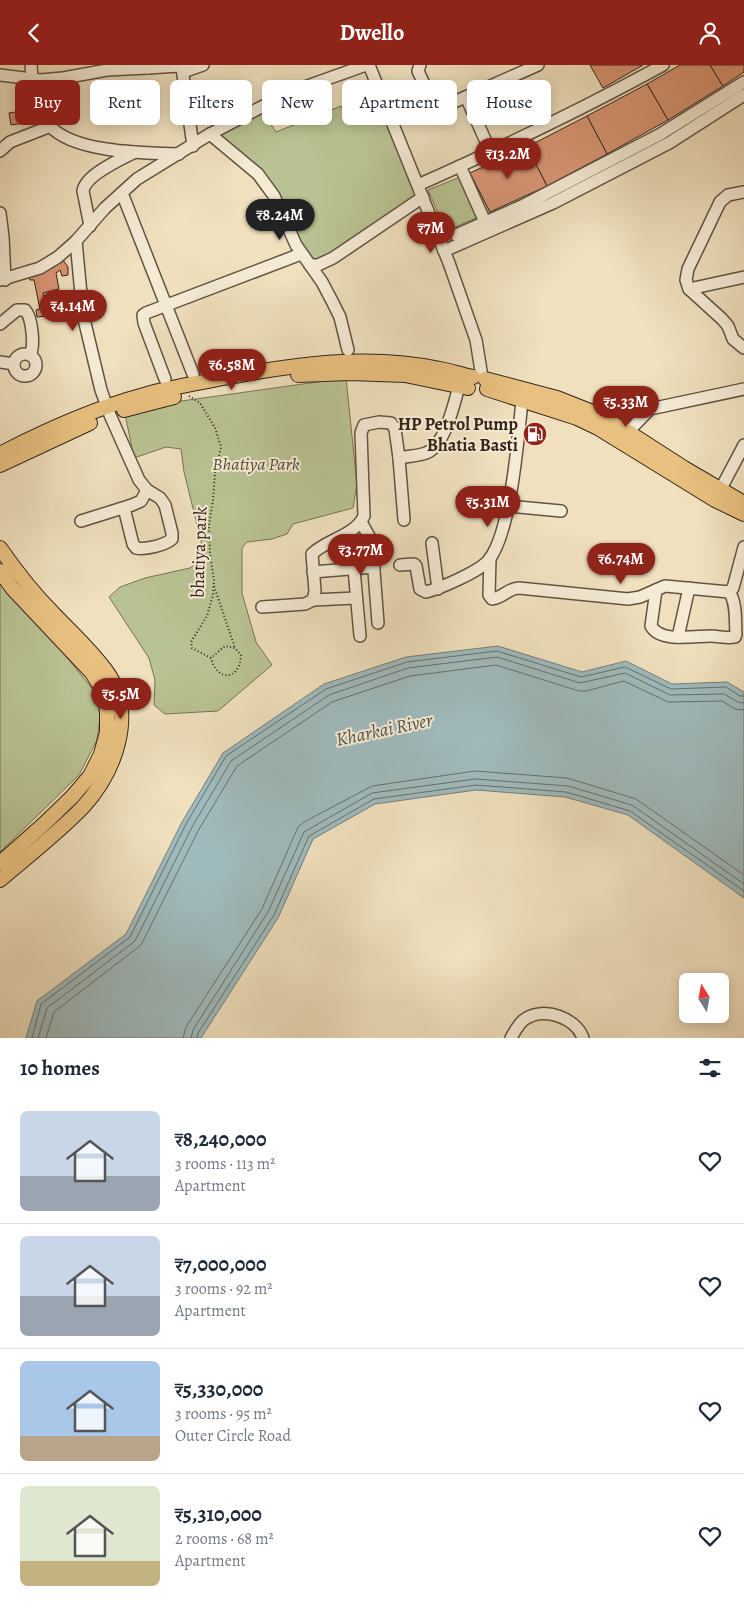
<!DOCTYPE html>
<meta charset="utf-8">
<style>
:root{--surface:#fff;--page:#f2f2f3;--text:#1f2937;--muted:#747a83;--line:#e0e1e3;--accent:#8f2418}
body{margin:0;font-family:Alegreya,serif;background:var(--page);color:var(--text);height:100vh;display:flex;flex-direction:column;font-size:19px;white-space:nowrap}
*{box-sizing:border-box;margin:0}
p{font-size:16px;color:var(--muted)}
.icon{flex:none;width:28px;height:28px;fill:none;stroke:currentColor;stroke-width:2;stroke-linecap:round;stroke-linejoin:round}
.map{position:relative;height:973px;overflow:hidden}
.sheet{display:flex;flex-direction:column;background:var(--surface);flex:1}
.sheet>*{flex:none}
.banner{position:absolute;left:15px;top:15px;width:715px;height:45px;display:flex;gap:10px}
.needle{width:32px;rotate:349deg}
.fabs{position:absolute;left:679px;top:908px;display:grid;gap:10px}
.fabs a{display:grid;place-items:center;width:50px;height:50px;border-radius:8px;background:var(--surface);box-shadow:0 2px 12px #0003;font-size:25px}
.price{position:absolute;translate:-50% -42px;padding:0 11px;border-radius:18px;background:var(--accent);color:#fff;font-size:16px;line-height:32px;filter:drop-shadow(0 1px 2px #0008)}
.price::after{content:'';position:absolute;left:50%;top:30px;width:15px;height:11px;margin-left:-8px;background:inherit;clip-path:polygon(0 0,100% 0,50% 100%)}
.price.current{background:#222;color:#fff}
ul{padding:0;list-style:none}
li{display:flex;align-items:center;gap:15px;height:125px;padding:0 20px}
li+li{border-top:1px solid var(--line)}
li span{display:grid;place-items:center;flex:none;width:140px;height:100px;border-radius:8px;color:#555}
li>.icon{margin-inline-start:auto}
span .icon{width:60px;height:60px;fill:#fffc;stroke-width:1}
li b{font-size:21px}
h2{display:flex;justify-content:space-between;align-items:center;height:60px;padding:0 20px;font-size:21px}
.pill{padding:0 18px;border-radius:8px;background:var(--surface);box-shadow:0 2px 12px #0003;font-size:18px;line-height:45px}
.pill.current{background:var(--accent);color:#fff}
header{display:flex;justify-content:space-between;align-items:center;height:65px;padding:0 20px;background:var(--accent);color:#fff;font-size:22px;font-weight:700}
.map>svg:first-child{display:block}
</style>
<header><svg class="icon" aria-label="back" viewBox="0 0 24 24"><path d="M15 5l-7 7 7 7"/></svg>Dwello<svg class="icon" aria-label="person" viewBox="0 0 24 24"><circle cx="12" cy="8" r="4"/><path d="M4 21q1-7 8-7t8 7"/></svg></header>
<div class="map">
<svg width="744" height="973" viewBox="0 0 744 973">
<rect width="100%" height="100%" fill="#f0e0be"/>
<filter id="stains"><feTurbulence type="fractalNoise" baseFrequency=".004" numOctaves="4"/><feColorMatrix values="0 0 0 0 .2 0 0 0 0 .09 0 0 0 0 .02 0 0 0 .5 -.17"/></filter>
<radialGradient id="worn" r=".72"><stop offset=".6" stop-color="#630" stop-opacity="0"/><stop offset="1" stop-color="#630" stop-opacity=".3"/></radialGradient>
<g fill="#b9c292" stroke="#767356">
<polygon points="341,41 347,55 360,58 362,50 380,44 419,132 321,199 311,195 301,182 270,118 215,69 262,46 276,67"/>
<polygon points="470,108 490,147 446,166 428,125"/>
<polygon points="346,313 357,419 353,443 293,459 287,469 272,474 247,477 242,483 242,528 256,577 272,600 218,646 165,649 154,640 155,615 149,593 109,532 120,522 145,513 190,503 199,497 204,488 184,407 181,384 166,382 134,393 124,344"/>
<polygon points="0,516 66,591 98,631 100,653 97,675 79,710 0,787"/>
</g>
<polygon fill="#9fbabc" stroke="#747e7c" points="498,581 582,607 626,596 672,619 727,617 744,627 744,833 628,750 565,732 476,725 375,739 313,774 278,853 201,973 26,973 37,936 126,869 182,757 223,688 324,619 406,592"/>
<g fill="none" stroke-linecap="round" stroke-linejoin="round">
<g stroke="#696f6c" stroke-width="1">
<polyline points="32,973 41,939 130,872 186,759 226,691 326,624 407,597 497,586 581,612 625,602 671,624 726,622 740,631 744,631"/>
<polyline points="38,973 47,943 135,876 192,762 231,696 329,630 408,603 497,592 580,618 625,608 670,630 724,629 738,637 744,638"/>
<polyline points="46,973 54,947 141,880 198,766 237,701 332,637 410,611 496,600 579,626 586,626 624,616 668,637 722,636 735,644 744,645"/>
<polyline points="183,973 186,962 262,844 298,762 304,757 372,721 475,706 567,713 636,734 744,810"/>
<polyline points="191,973 193,965 268,847 304,767 372,728 475,714 568,721 632,740 744,819"/>
<polyline points="197,973 198,968 274,850 309,771 374,734 476,720 566,727 630,746 744,826"/>
</g>
</g>
<g fill="#d99574" stroke="#33241b">
<polygon points="590,0 643,0 603,23"/>
<polygon points="680,0 710,0 723,21 668,55 647,19"/>
<polygon points="710,0 744,0 744,7 723,21"/>
<polygon points="647,19 668,55 607,89 587,51"/>
<polygon points="22,46 25,58 11,60 9,48"/>
<polygon points="587,51 607,89 547,121 527,82"/>
<polygon points="527,82 547,121 490,147 470,108"/>
<polygon points="63,195 68,202 68,210 62,211 60,205 56,208 59,224 43,228 47,251 37,252 36,245 40,244 34,215 30,215 28,209 52,203"/>
</g>
<g fill="none" stroke-linecap="round" stroke-linejoin="round">
<g stroke="#625344" stroke-width="14">
<g id="minor">
<path d="M31 0C32 20 37 46 50 61 74 88 145 88 179 89"/>
<polyline points="148,0 148,3 179,1 182,3 193,81"/>
<polyline points="369,0 449,198 476,275 482,312"/>
<polyline points="420,0 418,6 436,45 538,0"/>
<polyline points="183,7 203,0"/>
<polyline points="0,10 40,15 63,13 107,5 148,3"/>
<polyline points="466,32 491,88"/>
<polyline points="210,69 258,109 274,131 296,180 322,217 332,236 340,252 348,285"/>
<polyline points="0,86 10,77 51,61"/>
<polyline points="460,101 485,157"/>
<path d="M418 120C501 83 583 44 663 0"/>
<polyline points="744,127 728,130 720,137 688,204 686,215 689,224 722,254 728,261 733,274 744,283"/>
<polyline points="122,128 193,309"/>
<polyline points="0,148 3,172 5,215"/>
<path d="M90 161 83 126C85 110 121 94 135 87"/>
<polyline points="456,170 524,140 659,70 744,17"/>
<path d="M76 176 83 250 101 325 110 350 139 415 147 425 160 433 165 440 172 468V474C165 480 146 485 136 483L133 479 124 443"/>
<polyline points="444,186 553,138 669,78 744,30"/>
<polyline points="310,200 318,200 333,193 423,132"/>
<polyline points="0,215 40,203 58,192 76,176 105,143 137,114 210,69 288,28 366,0"/>
<polyline points="689,224 744,212"/>
<path d="M0 259 17 245H25C32 252 35 281 30 290"/>
<circle cx="25" cy="300" r="11"/>
<polyline points="0,297 14,299"/>
<polyline points="165,314 144,258 143,250 146,248 301,189"/>
<polyline points="628,367 650,344 744,324"/>
<polyline points="399,393 404,455"/>
<polyline points="717,431 744,380"/>
<polyline points="508,441 561,446"/>
<polyline points="81,456 132,440 141,436 147,425"/>
<polyline points="361,457 370,473 372,480 378,558"/>
<polyline points="432,478 438,524"/>
<path d="M490 493 489 530 492 534C503 533 508 523 519 523L628 534 640 532 665 521 729 527 733 523 744 482"/>
<path d="M400 500 414 499 416 501 420 524 426 527C441 523 478 507 488 496 511 469 518 373 522 336"/>
<polyline points="354,504 360,571"/>
<polyline points="313,507 374,502"/>
<path d="M656 525 651 561C660 578 695 571 711 571 719 571 727 574 735 572L736 569C735 557 737 537 729 527"/>
<polyline points="313,535 356,533"/>
<path d="M262 542 305 539 313 535 315 526 312 489C327 474 355 471 364 451L361 368 364 360 379 357 391 358 395 364 399 393C407 391 418 391 426 388 445 381 454 339 459 321"/>
<polyline points="678,572 689,523"/>
<path d="M511 973C515 966 519 958 525 954 544 941 576 953 583 973"/>
</g>
</g>
<g stroke="#33241b" stroke-width="16">
<g id="major">
<polyline points="298,310 350,308 405,310 468,323"/>
<polyline points="485,314 557,333 595,348 628,367 684,403 744,438"/>
<polyline points="487,324 577,353 598,363 715,435 744,449"/>
<polyline points="124,345 174,332"/>
<path d="M0 389C44 366 96 343 144 330 168 323 193 319 218 314 290 300 367 288 440 304 451 306 462 310 473 312"/>
<polyline points="0,400 90,358"/>
<path d="M0 483C16 506 33 528 53 548 71 567 91 585 107 607 137 649 115 707 83 742 58 768 28 791 0 815"/>
<polyline points="0,506 12,523 92,608 105,629 107,648 107,667 101,689 90,711 72,732 43,760 0,798"/>
</g>
</g>
<g stroke="#33241b" stroke-width="2" stroke-dasharray="1 2.5" stroke-linecap="butt">
<path d="M189 331 200 338 205 346 215 363 221 382 215 408 213 435 209 460 210 489 214 515 213 530 207 551 191 577 192 583 211 593C217 617 240 616 241 590L235 583 225 581 211 593"/>
<polyline points="214,521 235,583"/>
</g>
<use href="#minor" stroke="#f5ebd5" stroke-width="11"/>
<use href="#major" stroke="#e8c07f" stroke-width="14"/>
</g>
<defs>
<g id="fuel-disc" transform="scale(1.25)"><circle r="9.5" fill="#8f2418" stroke="#f5ebd5"/><path d="M-5.5-6h7V0h2V4h1.3V-2.5L3-4.5l.8-.8L6-3V5H2.5V1h-1V6h-7ZM-4.2-4.7v3.2H.2V-4.7Z" fill="#fff"/></g>
</defs>
<g fill-rule="evenodd">
<use href="#fuel-disc" x="535" y="369"/>
</g>
<g text-anchor="middle" stroke-width="4" stroke-linejoin="round" paint-order="stroke">
<g font-size="18" font-weight="bold" fill="#33241b" stroke="#f5ebd5" text-anchor="end">
<text x="518" y="365">HP Petrol Pump<tspan x="518" dy="21">Bhatia Basti</tspan></text>
</g>
<g font-size="18" font-style="italic" fill="#544c39" stroke="#f5ebd5">
<text x="256" y="405">Bhatiya Park</text>
</g>
<g font-size="18" fill="#33241b" stroke="#f5ebd5">
<text transform="translate(199 487) rotate(-88)" y="6">bhatiya park</text>
</g>
<g font-size="19" font-style="italic" fill="#53514b" stroke="#f5ebd5">
<text transform="translate(384 664) rotate(-12)" y="7">Kharkai River</text>
</g>
</g>
<rect width="100%" height="100%" filter="url(#stains)"/>
<rect width="100%" height="100%" fill="url(#worn)"/>
</svg>
<div class="fabs">
<a><svg class="needle" viewBox="-14 -14 28 28"><path d="M0-13l5 13h-10z" fill="#e53935"/><path d="M0 13l5-13h-10z" fill="#747a83"/></svg></a>
</div>
<b class="price" style="left:508px;top:115px">₹13.2M</b>
<b class="price current" style="left:280px;top:176px">₹8.24M</b>
<b class="price" style="left:431px;top:189px">₹7M</b>
<b class="price" style="left:73px;top:267px">₹4.14M</b>
<b class="price" style="left:232px;top:326px">₹6.58M</b>
<b class="price" style="left:626px;top:363px">₹5.33M</b>
<b class="price" style="left:488px;top:463px">₹5.31M</b>
<b class="price" style="left:361px;top:511px">₹3.77M</b>
<b class="price" style="left:621px;top:520px">₹6.74M</b>
<b class="price" style="left:121px;top:655px">₹5.5M</b>
<div class="banner">
<a class="pill current">Buy</a>
<a class="pill">Rent</a>
<a class="pill">Filters</a>
<a class="pill">New</a>
<a class="pill">Apartment</a>
<a class="pill">House</a>
</div>
</div>
<section class="sheet">
<h2>10 homes<svg class="icon" aria-label="filters" viewBox="0 0 24 24"><path d="M4 7h16M4 17h16"/><circle cx="9" cy="7" r="2"/><circle cx="15" cy="17" r="2"/></svg></h2>
<ul>
<li><span style="background:linear-gradient(#c9d6e8 65%,#9aa5b1 0)"><svg class="icon" aria-label="home" viewBox="0 0 24 24"><path d="M3 11l9-7 9 7M6 9v11h12V9"/></svg></span><div><b>₹8,240,000</b><p>3 rooms · 113 m²</p><p>Apartment</p></div><svg class="icon" aria-label="heart" viewBox="0 0 24 24"><path d="M12 20l-8-8c-3-5 5-10 8-4 3-6 11-1 8 4z"/></svg></li>
<li><span style="background:linear-gradient(#c9d6e8 60%,#9aa5b1 0)"><svg class="icon" aria-label="home" viewBox="0 0 24 24"><path d="M3 11l9-7 9 7M6 9v11h12V9"/></svg></span><div><b>₹7,000,000</b><p>3 rooms · 92 m²</p><p>Apartment</p></div><svg class="icon" aria-label="heart" viewBox="0 0 24 24"><path d="M12 20l-8-8c-3-5 5-10 8-4 3-6 11-1 8 4z"/></svg></li>
<li><span style="background:linear-gradient(#a9c7e8 75%,#b9a48a 0)"><svg class="icon" aria-label="home" viewBox="0 0 24 24"><path d="M3 11l9-7 9 7M6 9v11h12V9"/></svg></span><div><b>₹5,330,000</b><p>3 rooms · 95 m²</p><p>Outer Circle Road</p></div><svg class="icon" aria-label="heart" viewBox="0 0 24 24"><path d="M12 20l-8-8c-3-5 5-10 8-4 3-6 11-1 8 4z"/></svg></li>
<li><span style="background:linear-gradient(#dfe7d0 75%,#c2b280 0)"><svg class="icon" aria-label="home" viewBox="0 0 24 24"><path d="M3 11l9-7 9 7M6 9v11h12V9"/></svg></span><div><b>₹5,310,000</b><p>2 rooms · 68 m²</p><p>Apartment</p></div><svg class="icon" aria-label="heart" viewBox="0 0 24 24"><path d="M12 20l-8-8c-3-5 5-10 8-4 3-6 11-1 8 4z"/></svg></li>
</ul>
</section>
